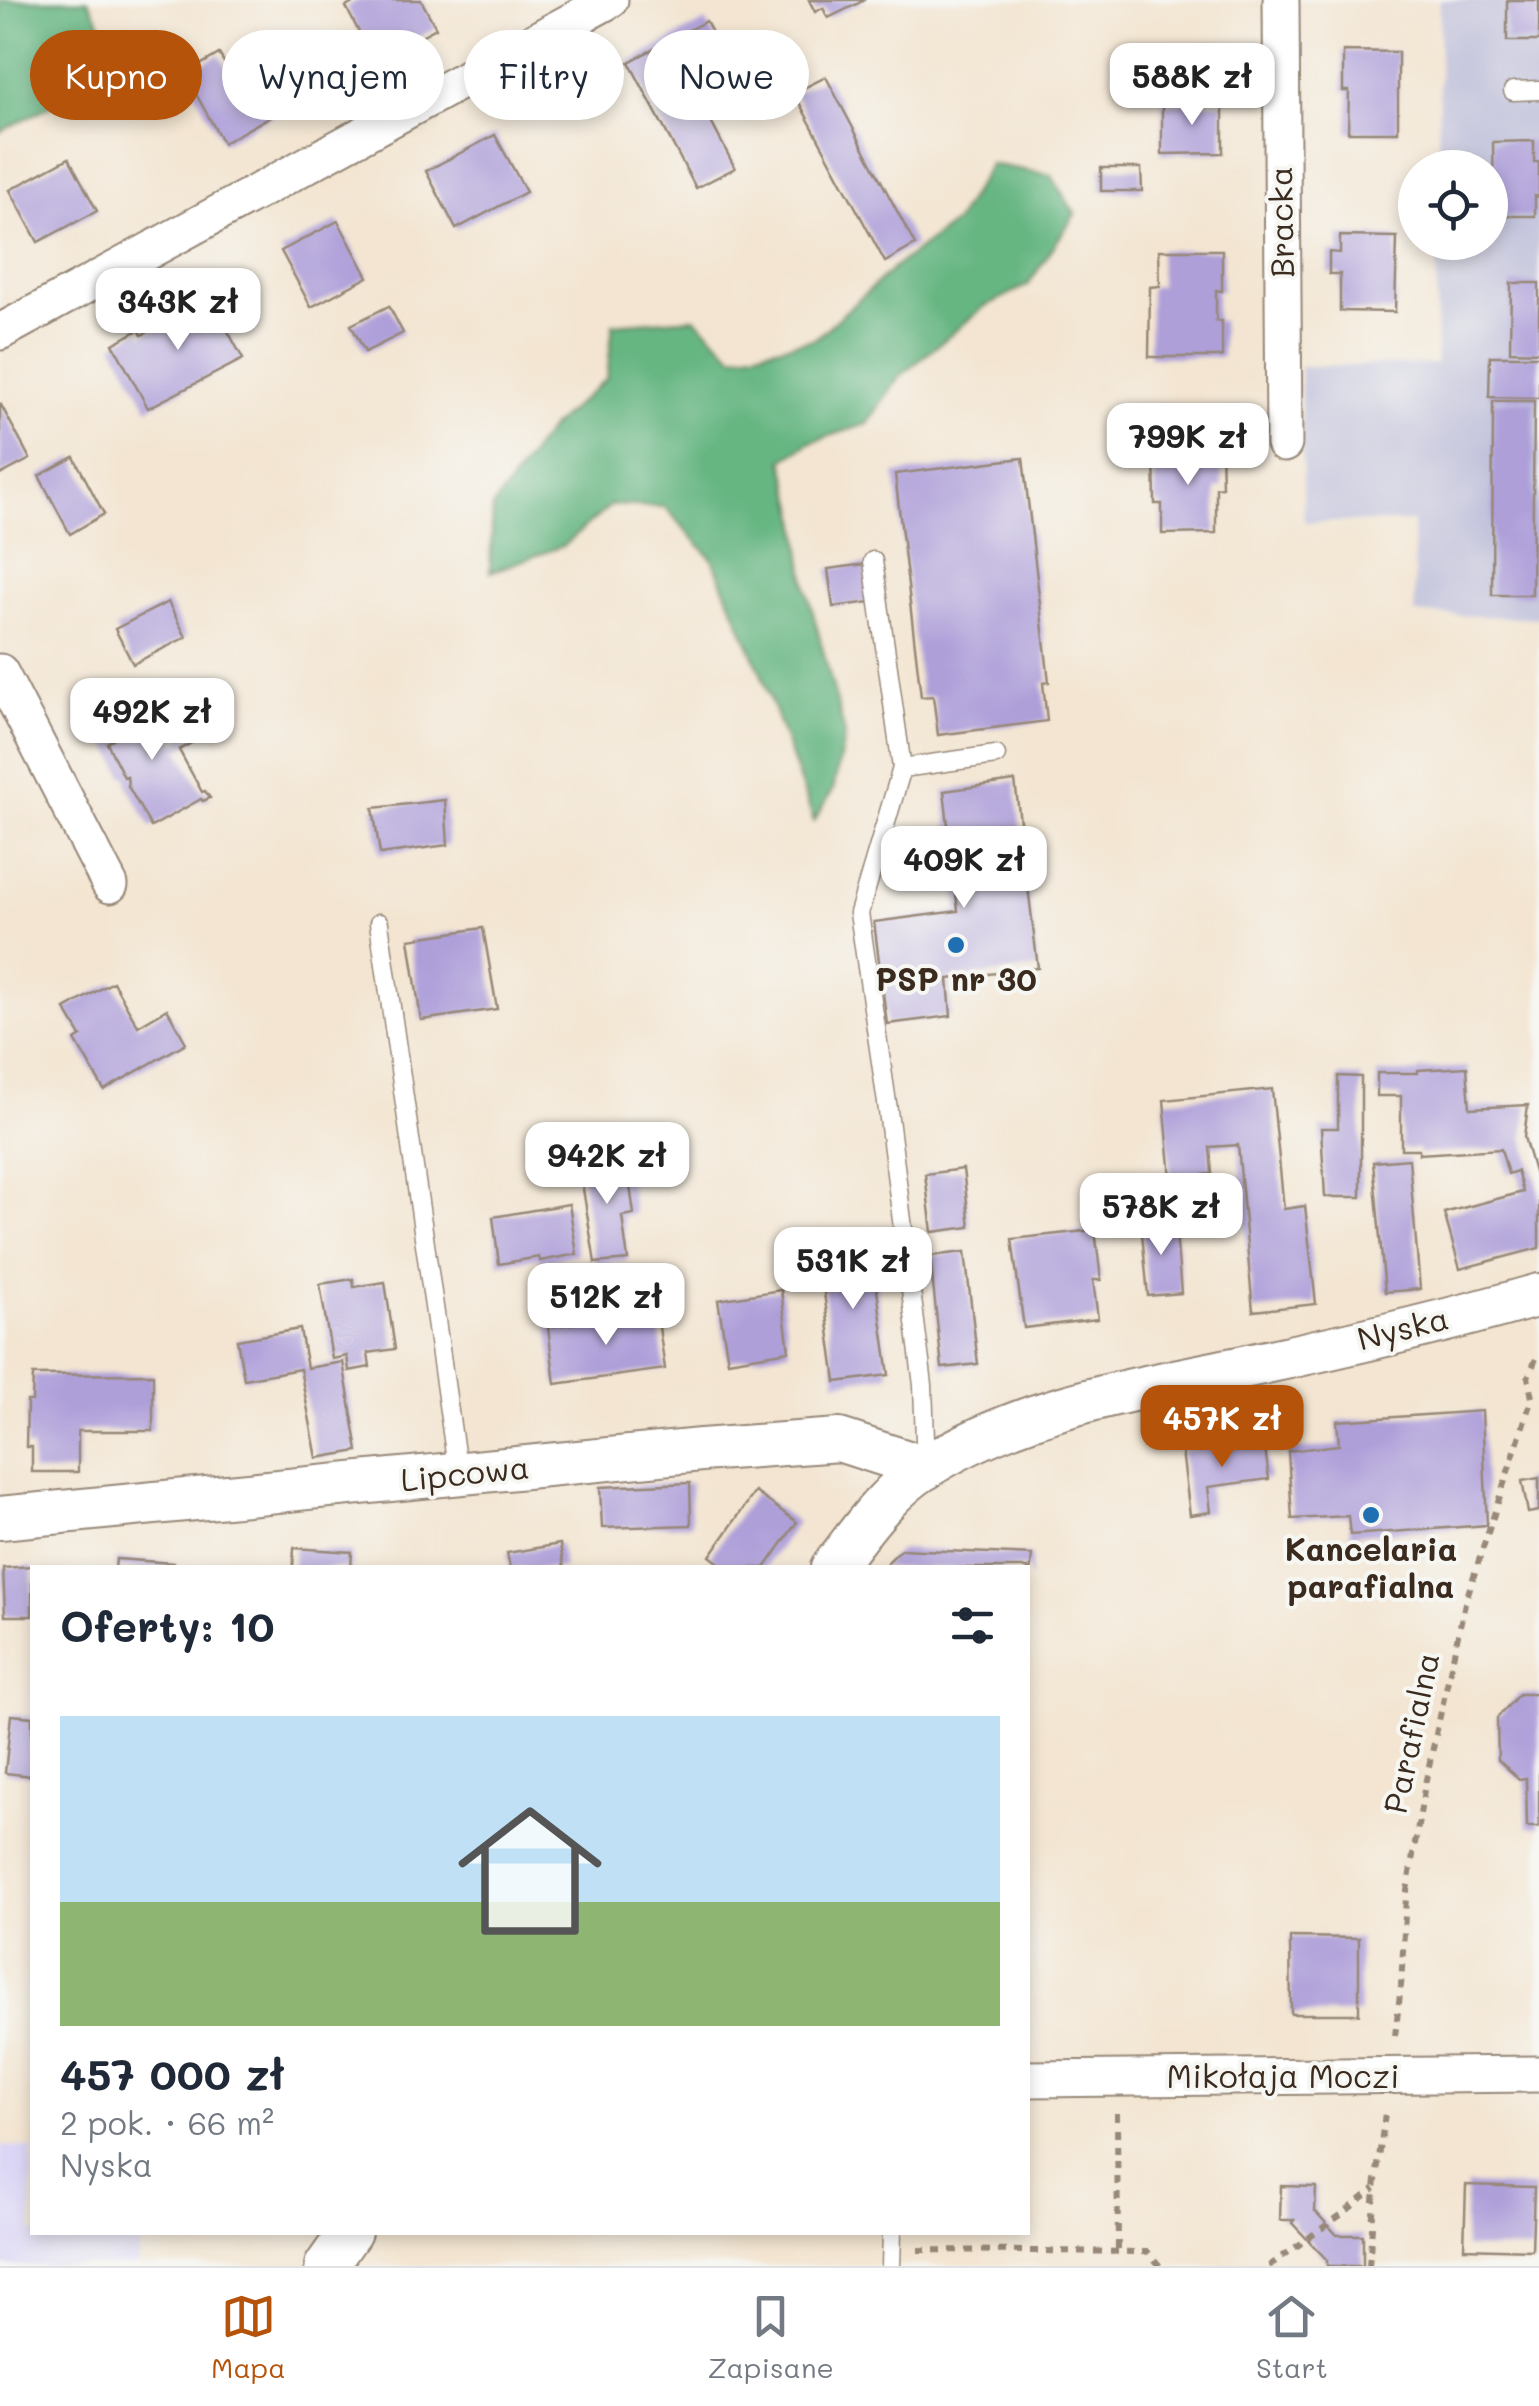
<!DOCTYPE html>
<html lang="pl">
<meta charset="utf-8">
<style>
:root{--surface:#fff;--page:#f6f6f7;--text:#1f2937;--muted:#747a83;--line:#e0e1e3;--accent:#b45309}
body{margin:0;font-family:Mali,sans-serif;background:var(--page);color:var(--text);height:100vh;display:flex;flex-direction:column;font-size:38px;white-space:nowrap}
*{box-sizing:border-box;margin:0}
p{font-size:32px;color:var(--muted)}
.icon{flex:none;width:55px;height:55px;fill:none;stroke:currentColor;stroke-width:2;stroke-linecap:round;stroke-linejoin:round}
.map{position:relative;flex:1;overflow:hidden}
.side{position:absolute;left:30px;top:1565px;width:1000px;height:670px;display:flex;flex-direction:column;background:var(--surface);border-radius:0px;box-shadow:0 5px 15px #0003}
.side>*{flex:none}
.guide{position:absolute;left:30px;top:30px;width:1000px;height:90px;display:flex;gap:20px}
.controls{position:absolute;left:1398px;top:150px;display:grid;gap:20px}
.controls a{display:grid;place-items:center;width:110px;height:110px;border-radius:50%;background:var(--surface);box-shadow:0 5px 15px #0003;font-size:50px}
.price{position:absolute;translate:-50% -85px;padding:0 22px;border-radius:20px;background:#fff;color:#222;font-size:32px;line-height:65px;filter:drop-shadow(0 2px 5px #0008)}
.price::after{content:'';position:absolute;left:50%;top:60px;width:30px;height:22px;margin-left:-15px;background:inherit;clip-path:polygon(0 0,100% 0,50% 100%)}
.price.on{background:var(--accent);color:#fff}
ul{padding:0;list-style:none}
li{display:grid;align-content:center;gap:20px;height:530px;padding:0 30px}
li+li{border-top:2px solid var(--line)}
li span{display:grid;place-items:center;height:310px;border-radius:0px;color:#555}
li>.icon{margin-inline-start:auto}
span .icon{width:180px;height:180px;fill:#fffc;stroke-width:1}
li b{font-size:42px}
h2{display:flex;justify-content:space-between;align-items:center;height:120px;padding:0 30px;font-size:42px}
.pill{padding:0 35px;border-radius:45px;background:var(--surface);box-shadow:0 5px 15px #0003;font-size:35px;line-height:90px}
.pill.on{background:var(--accent);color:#fff}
.tabs{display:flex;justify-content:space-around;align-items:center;height:140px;border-top:2px solid var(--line);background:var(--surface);font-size:28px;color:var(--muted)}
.tabs a{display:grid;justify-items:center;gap:5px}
.tabs .on{color:var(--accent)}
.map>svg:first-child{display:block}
</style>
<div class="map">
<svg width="1539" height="2266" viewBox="0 0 1539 2266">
<rect width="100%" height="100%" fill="#f6f6f2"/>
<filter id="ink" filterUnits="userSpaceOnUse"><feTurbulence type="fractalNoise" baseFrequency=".01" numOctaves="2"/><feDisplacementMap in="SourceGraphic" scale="20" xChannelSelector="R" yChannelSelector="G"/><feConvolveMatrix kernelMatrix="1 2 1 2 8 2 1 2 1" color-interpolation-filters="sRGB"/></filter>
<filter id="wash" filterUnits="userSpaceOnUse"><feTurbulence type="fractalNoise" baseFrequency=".0048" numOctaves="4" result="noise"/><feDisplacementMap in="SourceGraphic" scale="40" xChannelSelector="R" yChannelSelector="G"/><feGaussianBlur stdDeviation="2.25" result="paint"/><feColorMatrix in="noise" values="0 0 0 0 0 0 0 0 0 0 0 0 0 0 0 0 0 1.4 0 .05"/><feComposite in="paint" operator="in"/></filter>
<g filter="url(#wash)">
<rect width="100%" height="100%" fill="#f3e5d1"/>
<polygon fill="#dcd6f6" points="0,2146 32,2148 32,2232 140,2233 138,2266 0,2266"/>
<polygon fill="#c2c2dc" points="1440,0 1539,0 1539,618 1415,614 1413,522 1304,522 1300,367 1436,364 1437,243 1490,242 1490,168 1438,167"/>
<g fill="#66b682" stroke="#507050" stroke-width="2.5">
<polygon points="0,0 88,0 124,67 0,132"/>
<polygon points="990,164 1051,175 1075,214 1028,285 984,307 899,377 867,424 811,442 783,460 796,510 806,586 845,734 833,790 814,821 761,673 713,560 665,507 611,505 563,546 490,572 493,507 550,428 607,378 613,324 695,318 734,356 815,339 895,267 955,222"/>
</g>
<g id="blocks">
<g fill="#ae9fd9">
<polygon points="358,0 421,0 436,28 374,61 346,7"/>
<polygon points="809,0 865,0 828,18 823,8 815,12"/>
<rect x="1507" y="0" width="32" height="41"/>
<polygon points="706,21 733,73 696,93 735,168 696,188 629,62"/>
<polygon points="1343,51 1398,52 1398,132 1348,132 1349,91 1343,91"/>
<polygon points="219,54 230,72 252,60 280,111 223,143 185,74"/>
<polygon points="826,77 915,245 885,262 794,93"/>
<polygon points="1162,103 1223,103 1223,153 1162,154"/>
<polygon points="495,135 526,192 456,229 426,171"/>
<polygon points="1534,141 1534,162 1539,162 1539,197 1535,196 1535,216 1494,216 1493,142"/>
<polygon points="69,158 97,211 38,242 10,190"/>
<polygon points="1101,168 1141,168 1142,191 1101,191"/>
<polygon points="338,221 368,277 311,307 281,251"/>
<polygon points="1340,236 1397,237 1395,312 1340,311 1340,274 1329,274 1329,252 1340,253"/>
<polygon points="1159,250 1222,250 1222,291 1216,290 1216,321 1222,321 1222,357 1149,357 1150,287 1160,286"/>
<polygon points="1511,283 1539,283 1539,352 1510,351"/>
<polygon points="210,298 243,359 148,408 113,344 139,330 142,335"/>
<polygon points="389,306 403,333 365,352 351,325"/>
<polygon points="1490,356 1539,356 1539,398 1489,397"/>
<polygon points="1493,401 1534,401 1532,595 1492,595"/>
<polygon points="0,403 30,459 0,475"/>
<polygon points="1221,447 1222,487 1216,488 1216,533 1162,534 1162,504 1155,504 1154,448"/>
<polygon points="74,457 104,514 70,534 39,476"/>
<polygon points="1023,458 1049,682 1043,683 1047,721 938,735 933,696 921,697 895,474"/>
<polygon points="866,564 871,602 833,607 828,569"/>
<polygon points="168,602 186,637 133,664 115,629"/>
<polygon points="141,698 151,717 158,713 175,743 189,735 193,742 179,750 202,792 205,791 210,798 203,801 201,799 151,827 128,786 127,776 124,777 107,743 113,739 103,719"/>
<polygon points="1015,781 1038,968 948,979 951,1016 887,1024 874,922 958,911 944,791"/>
<polygon points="445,800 448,845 380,854 373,808"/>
<polygon points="483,928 497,1009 421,1020 409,939"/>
<polygon points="113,982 138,1026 167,1009 186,1043 104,1090 75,1040 81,1036 65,1009"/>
<polygon points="1467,1067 1470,1108 1528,1105 1524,1137 1539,1190 1539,1248 1460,1269 1444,1213 1523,1192 1517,1171 1508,1174 1501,1149 1419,1154 1419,1149 1401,1149 1401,1096 1377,1096 1377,1073 1418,1073 1418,1070"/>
<polygon points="1338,1076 1361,1077 1361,1197 1325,1197 1321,1128 1338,1128"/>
<polygon points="1272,1089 1284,1209 1305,1206 1316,1304 1253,1311 1238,1145 1210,1147 1212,1174 1171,1178 1164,1100"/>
<polygon points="626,1158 634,1214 622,1216 628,1260 595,1263 579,1164"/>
<polygon points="1409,1159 1420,1289 1385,1292 1373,1162"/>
<polygon points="963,1169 970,1227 932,1232 925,1174"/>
<polygon points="569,1204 577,1254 540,1261 539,1257 499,1264 493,1217"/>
<polygon points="1175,1220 1181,1293 1148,1296 1141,1223"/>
<polygon points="1095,1230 1101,1280 1093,1280 1098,1319 1024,1328 1012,1239"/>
<polygon points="870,1241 889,1375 836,1382 818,1248"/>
<polygon points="965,1252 978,1364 942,1368 930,1256"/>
<polygon points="353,1279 354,1287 385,1282 395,1349 368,1353 370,1367 349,1371 347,1356 332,1359 320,1284"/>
<polygon points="781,1290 789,1351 728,1361 718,1300"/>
<polygon points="657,1313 665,1369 555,1384 548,1327"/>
<polygon points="300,1329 307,1368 343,1362 358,1451 317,1458 300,1369 244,1379 237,1340"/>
<polygon points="153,1374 153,1431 78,1431 78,1472 32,1472 32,1447 26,1447 27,1401 32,1401 33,1375"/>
<polygon points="1482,1411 1487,1525 1350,1535 1348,1516 1292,1519 1288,1451 1339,1445 1337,1421"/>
<polygon points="1264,1440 1269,1479 1208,1487 1211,1512 1190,1515 1182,1451"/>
<polygon points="1539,1478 1539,1511 1528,1513 1522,1481"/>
<polygon points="690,1483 691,1525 602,1528 600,1487"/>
<polygon points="755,1492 797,1522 765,1568 726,1568 710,1556"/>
<polygon points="560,1544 564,1568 510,1568 507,1553"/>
<polygon points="294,1548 352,1552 351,1568 293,1568"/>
<polygon points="901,1549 1032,1555 1030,1577 1028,1577 1028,1568 882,1568"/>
<polygon points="116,1559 173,1563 173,1568 115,1568"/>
<polygon points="32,1566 32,1616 5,1616 3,1568"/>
<polygon points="1519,1694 1539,1694 1539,1827 1527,1827 1526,1778 1519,1779 1498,1760 1497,1718"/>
<polygon points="11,1715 32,1717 32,1776 5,1773"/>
<polygon points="1290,1937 1359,1938 1359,2014 1291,2014"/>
<polygon points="1466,2185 1534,2187 1532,2250 1464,2248"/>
<polygon points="1281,2186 1316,2187 1315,2211 1337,2235 1363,2235 1363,2266 1327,2266 1327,2260 1292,2223 1294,2220 1280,2220"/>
</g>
</g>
</g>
<g filter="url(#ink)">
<use href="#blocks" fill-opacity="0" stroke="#978878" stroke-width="2.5"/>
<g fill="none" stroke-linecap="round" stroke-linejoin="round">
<g stroke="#978878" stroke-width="21">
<g id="service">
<polyline points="1513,91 1539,90"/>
<polyline points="873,561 902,768"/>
<polyline points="379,923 458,1474"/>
<polyline points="926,1467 923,1385 887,1103 859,913 902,768 996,755"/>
<polyline points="891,2266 892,2232"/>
</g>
</g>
<g stroke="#978878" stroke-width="39">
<g id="minor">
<polyline points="1281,0 1284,444"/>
<polyline points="0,332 610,0"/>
<polyline points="0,672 110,885"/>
<polyline points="1028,2079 1539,2074"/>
</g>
</g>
<g stroke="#978878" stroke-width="46">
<g id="tertiary">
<polyline points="0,1518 701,1450 839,1440 926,1468"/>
<path d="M832 1568C860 1532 886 1493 925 1468 1020 1407 1134 1390 1243 1367 1342 1346 1442 1323 1539 1295"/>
<polyline points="326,2266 350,2232"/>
</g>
</g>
<g stroke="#978878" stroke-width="6" stroke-dasharray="8 8" stroke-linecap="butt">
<polyline points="1395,2036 1401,1986 1406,1897 1425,1784 1465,1603 1532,1398 1528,1377 1539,1352"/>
<polyline points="1117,2113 1118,2252"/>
<polyline points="918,2250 1148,2252 1160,2266"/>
<polyline points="1269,2266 1345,2212 1375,2188"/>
<polyline points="1369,2266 1375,2188 1385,2113"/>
</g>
<use href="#service" stroke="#fff" stroke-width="18"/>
<use href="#minor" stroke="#fff" stroke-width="35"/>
<use href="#tertiary" stroke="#fff" stroke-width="42"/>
</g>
</g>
<g fill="#1f6fb2" stroke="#f6f6f2" stroke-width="4">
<circle cx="956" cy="945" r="10"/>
<circle cx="1371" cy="1515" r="10"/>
</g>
<g text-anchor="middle" stroke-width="8" stroke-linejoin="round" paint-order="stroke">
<g font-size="32" fill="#3b2a1e" stroke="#f6f6f2">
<text transform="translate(1282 222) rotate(-91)" y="11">Bracka</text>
<text transform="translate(1403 1329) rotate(-14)" y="11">Nyska</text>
<text transform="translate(465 1474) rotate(-6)" y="11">Lipcowa</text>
<text transform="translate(1412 1733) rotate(-78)" y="11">Parafialna</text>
<text x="1283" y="2088">Mikołaja Moczi</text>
</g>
<g font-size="32" font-weight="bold" fill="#3b2a1e" stroke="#f6f6f2">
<text x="956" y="991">PSP nr 30</text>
<text x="1371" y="1561">Kancelaria<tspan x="1371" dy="37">parafialna</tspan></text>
</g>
</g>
</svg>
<div class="controls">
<a><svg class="icon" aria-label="locate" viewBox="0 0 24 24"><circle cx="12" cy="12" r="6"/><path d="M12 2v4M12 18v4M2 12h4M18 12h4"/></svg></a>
</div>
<b class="price" style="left:1192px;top:128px">588K zł</b>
<b class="price" style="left:178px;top:353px">343K zł</b>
<b class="price" style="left:1188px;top:488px">799K zł</b>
<b class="price" style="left:152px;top:763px">492K zł</b>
<b class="price" style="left:964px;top:911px">409K zł</b>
<b class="price" style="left:607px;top:1207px">942K zł</b>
<b class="price" style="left:1161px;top:1258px">578K zł</b>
<b class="price" style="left:853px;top:1312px">531K zł</b>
<b class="price" style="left:606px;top:1348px">512K zł</b>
<b class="price on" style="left:1222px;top:1470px">457K zł</b>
<div class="guide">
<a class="pill on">Kupno</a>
<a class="pill">Wynajem</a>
<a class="pill">Filtry</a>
<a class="pill">Nowe</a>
</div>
<section class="side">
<h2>Oferty: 10<svg class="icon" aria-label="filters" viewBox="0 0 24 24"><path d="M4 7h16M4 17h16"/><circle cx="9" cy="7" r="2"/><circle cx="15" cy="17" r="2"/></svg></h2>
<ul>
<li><span style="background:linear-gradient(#bfe0f5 60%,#8fb573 0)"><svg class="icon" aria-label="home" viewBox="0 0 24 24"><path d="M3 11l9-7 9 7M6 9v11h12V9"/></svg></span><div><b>457 000 zł</b><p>2 pok. · 66 m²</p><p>Nyska</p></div></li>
</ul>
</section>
</div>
<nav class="tabs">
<a class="on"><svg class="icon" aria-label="map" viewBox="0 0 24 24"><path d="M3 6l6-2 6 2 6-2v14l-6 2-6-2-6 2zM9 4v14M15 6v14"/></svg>Mapa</a>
<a><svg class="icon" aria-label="saved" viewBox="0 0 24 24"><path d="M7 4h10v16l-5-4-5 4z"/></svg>Zapisane</a>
<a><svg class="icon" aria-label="home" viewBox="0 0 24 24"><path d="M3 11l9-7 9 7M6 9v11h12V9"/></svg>Start</a>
</nav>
